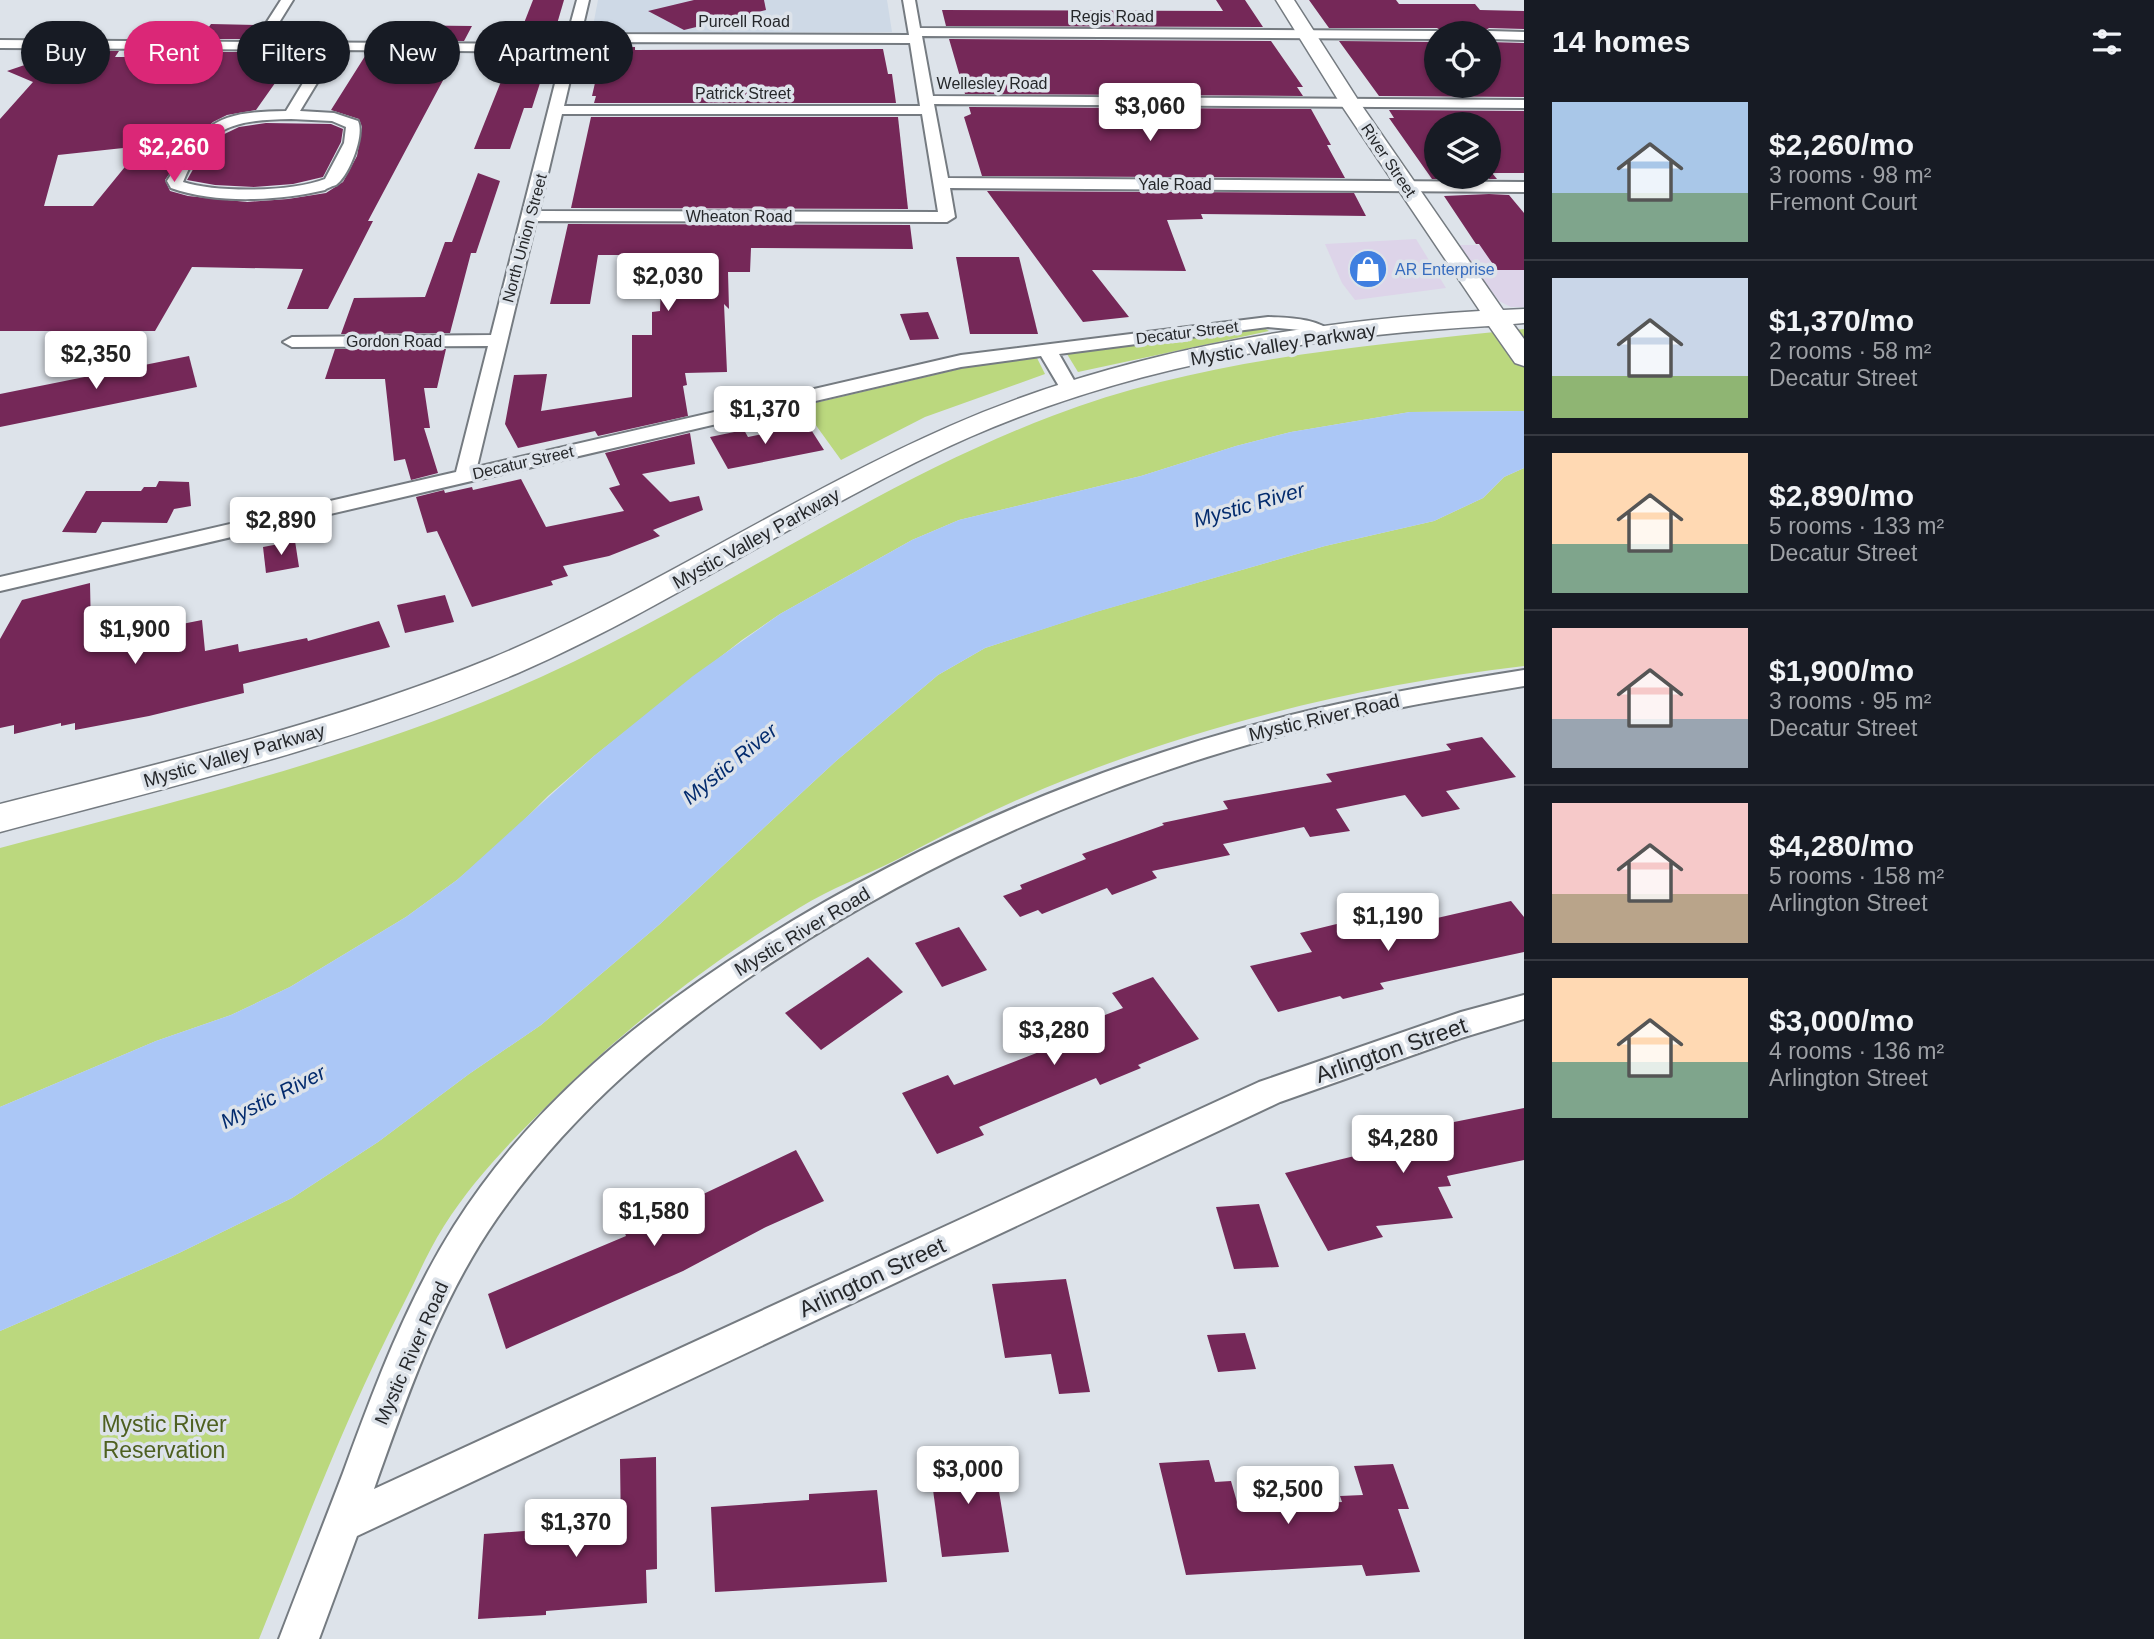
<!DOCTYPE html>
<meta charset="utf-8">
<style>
:root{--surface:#171b24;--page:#20242c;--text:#f1f3f6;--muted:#9ea1a6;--line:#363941;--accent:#db2777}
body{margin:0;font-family:Helvetica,sans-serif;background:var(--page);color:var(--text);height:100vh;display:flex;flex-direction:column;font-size:26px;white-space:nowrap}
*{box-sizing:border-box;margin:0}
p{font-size:23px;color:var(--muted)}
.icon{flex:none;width:38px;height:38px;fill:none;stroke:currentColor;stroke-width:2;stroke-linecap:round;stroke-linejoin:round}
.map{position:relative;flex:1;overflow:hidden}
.panel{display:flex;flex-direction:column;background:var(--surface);width:630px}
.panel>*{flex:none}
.guide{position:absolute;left:21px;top:21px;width:665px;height:63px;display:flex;gap:14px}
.fabs{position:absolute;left:1424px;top:21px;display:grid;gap:14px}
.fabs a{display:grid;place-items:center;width:77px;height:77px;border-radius:50%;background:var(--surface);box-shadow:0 2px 5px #0004;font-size:35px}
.price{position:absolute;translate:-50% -60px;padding:0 16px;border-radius:7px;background:#fff;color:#222;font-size:23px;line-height:46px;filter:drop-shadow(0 2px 4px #0008)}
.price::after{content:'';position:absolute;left:50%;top:42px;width:21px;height:16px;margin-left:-10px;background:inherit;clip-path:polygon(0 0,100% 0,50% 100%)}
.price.current{background:var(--accent);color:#fff}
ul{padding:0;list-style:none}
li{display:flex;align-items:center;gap:21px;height:175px;padding:0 28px}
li+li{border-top:2px solid var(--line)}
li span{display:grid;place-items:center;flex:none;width:196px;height:140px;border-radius:0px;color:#555}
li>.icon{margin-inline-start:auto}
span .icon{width:84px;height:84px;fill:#fffc;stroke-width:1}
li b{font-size:30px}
h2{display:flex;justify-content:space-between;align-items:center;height:84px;padding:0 28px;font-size:30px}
.chip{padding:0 24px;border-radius:32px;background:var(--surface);box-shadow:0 2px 5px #0004;font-size:24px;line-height:63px}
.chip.current{background:var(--accent);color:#fff}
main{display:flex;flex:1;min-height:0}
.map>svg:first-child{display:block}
</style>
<main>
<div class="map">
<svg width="1524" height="1639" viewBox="0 0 1524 1639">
<rect width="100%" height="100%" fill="#dde3ea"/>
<g fill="#ddd4e9">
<polygon points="1416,239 1446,288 1355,300 1342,283 1325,244"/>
<polygon points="1457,245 1524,245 1524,307 1511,307 1499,301"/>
</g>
<polygon fill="#ced9e6" points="598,0 887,0 892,32 608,33 598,31 593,26"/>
<g fill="#bbd87e">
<polygon points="1264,328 1269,331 1078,372 1067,354"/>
<path d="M1524 329V411L1410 412 1291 432 1236 446 1141 476 959 520 912 540 780 614 742 640 594 756 548 796 505 839 457 880 406 917 290 987 231 1015 156 1041 0 1107V848C170 803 344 761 507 692 695 613 861 489 1052 416 1202 358 1365 346 1524 329Z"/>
<polygon points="1037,358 1045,374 925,417 841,460 802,406 968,367"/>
<path d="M1524 468V666C1361 685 1196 726 1045 788 994 809 946 834 898 859 866 875 830 889 799 908 713 960 627 1026 556 1097 515 1137 475 1177 444 1226 429 1249 418 1276 405 1301 348 1411 305 1525 259 1639H0V1331L179 1253 292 1198 378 1142 469 1074 541 1025 660 924 836 761 938 675 985 648 1095 612 1325 546 1434 521 1483 498 1504 477Z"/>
</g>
<polygon fill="#abc7f6" points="1524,411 1524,468 1504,477 1483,498 1434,521 1325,546 1096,612 985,648 938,675 836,761 660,924 541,1025 469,1074 378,1142 292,1198 179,1253 0,1331 0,1107 156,1041 231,1015 290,987 406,917 457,880 594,756 693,676 780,614 912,540 959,520 1141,476 1236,446 1291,432 1410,412"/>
<g fill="#752858" fill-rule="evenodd">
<polygon points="533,0 564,0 552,41 517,41"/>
<polygon points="694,0 764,0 766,10 684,30 648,11"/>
<polygon points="1216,0 1245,0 1263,27 946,26 942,10 1223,11"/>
<polygon points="1309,0 1396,0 1399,4 1475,4 1480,10 1524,11 1524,29 1489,28 1481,33 1445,33 1437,28 1329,28"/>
<polygon points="211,24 262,25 253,39 200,39"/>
<polygon points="281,25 316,25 306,40 272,39"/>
<polygon points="384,25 472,26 464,41 375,40"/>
<polygon points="949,39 1271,41 1303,87 1297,87 1303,96 965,94"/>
<polygon points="1339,41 1437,42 1437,86 1489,86 1489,42 1524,43 1524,97 1379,96"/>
<polygon points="635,47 635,50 883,49 888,74 892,74 896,103 594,103 596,96 592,96 603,48"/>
<path d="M76 51H119L115 57H185L189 52H297L256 110 227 115 213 122 190 144 165 180 170 191 188 196 247 202 288 199 326 193 343 182 357 156 362 127 359 119 331 110 367 53 457 54 368 221H373L328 309H287L303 269 192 267 155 331H0V119L33 82 7 71 57 54 69 59ZM142 146 93 206H44L58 155Z"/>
<polygon points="512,54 549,55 532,108 524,108 510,149 474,149"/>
<polygon points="969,107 1311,109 1331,145 1327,145 1345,178 982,176 964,117 971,114"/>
<polygon points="1389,110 1524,111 1524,173 1492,173 1497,179 1489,179 1489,124 1437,124 1437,179 1432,179 1389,118 1394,118"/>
<polygon points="591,117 898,117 908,209 571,208"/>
<polygon points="266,123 331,124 343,129 341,142 323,177 293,184 254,187 215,185 187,180 204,150 214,139 239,127"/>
<polygon points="478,173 500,181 476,253 471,253 450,333 341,334 354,298 425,297 445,242 452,242"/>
<polygon points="987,191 1354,193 1366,216 1201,214 1203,219 1167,220 1186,271 1092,270 1129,317 1083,322"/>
<polygon points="1489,194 1509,195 1524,213 1524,270 1497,270 1479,244 1476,244 1444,196"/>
<polygon points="568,224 910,225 913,249 751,248 750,272 728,272 729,309 724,304 727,372 685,373 687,385 683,386 688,416 598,436 595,431 518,448 505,424 514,375 547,374 541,411 632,397 632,335 652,335 652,312 660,311 662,255 598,255 590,304 550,304"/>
<polygon points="956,257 1019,257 1038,334 970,334"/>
<polygon points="928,312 939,339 910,340 900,314"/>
<polygon points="335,349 446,349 437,388 424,388 430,428 424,428 438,473 411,480 405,459 394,461 385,379 325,379"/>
<polygon points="189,356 197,387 0,427 0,394"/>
<polygon points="808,425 824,450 728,469 710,437 744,430 748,437"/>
<polygon points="690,433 695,464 642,474 670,502 699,496 703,510 653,530 660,536 609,556 563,566 568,576 551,581 553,585 472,607 437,531 427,533 416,497 444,490 445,493 472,487 473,490 521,479 546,527 624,511 609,488 620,485 605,453"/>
<polygon points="159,481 189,482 191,506 174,509 167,523 102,522 96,533 62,532 86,491 141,491 144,487 156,487"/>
<polygon points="295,541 299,567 266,573 263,547"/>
<polygon points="90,583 91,630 97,628 100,647 168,633 167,627 202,620 205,651 238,644 239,652 307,638 308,641 379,621 390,647 243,684 244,693 149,716 75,730 75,723 61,726 61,723 14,734 14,725 0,728 0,639 22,600"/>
<polygon points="445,595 454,622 405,633 397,605"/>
<polygon points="1482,737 1516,777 1446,791 1460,809 1422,817 1405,795 1336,809 1350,831 1310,837 1304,827 1223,844 1230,855 1152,871 1157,878 1112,895 1107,888 1042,914 1038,910 1020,917 1003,896 1022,889 1020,885 1086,859 1082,854 1164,825 1162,823 1228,809 1223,801 1332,782 1326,774 1451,750 1446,744"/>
<polygon points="1511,901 1524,917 1524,952 1380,983 1384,989 1343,999 1340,996 1278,1012 1250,966 1312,952 1300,933 1357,919 1400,909 1411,924"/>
<polygon points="959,927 987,970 942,987 915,943"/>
<polygon points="868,957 903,992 821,1050 785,1013"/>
<polygon points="1153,977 1199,1039 1138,1065 1141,1068 1100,1085 1096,1078 979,1127 984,1135 937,1154 902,1093 948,1075 954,1085 1070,1040 1064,1031 1123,1008 1112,993"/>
<polygon points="1524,1108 1524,1160 1447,1176 1451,1186 1438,1187 1453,1218 1376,1226 1383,1237 1328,1251 1285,1173 1379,1150 1369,1128 1421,1122 1424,1128"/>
<polygon points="796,1150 824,1201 766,1227 683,1271 506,1349 488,1294 626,1236 617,1212 651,1197 659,1215"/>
<polygon points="1259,1204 1279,1267 1234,1269 1216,1207"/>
<polygon points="1066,1279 1090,1392 1059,1394 1051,1354 1005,1358 992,1284"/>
<polygon points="1245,1333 1256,1369 1218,1372 1207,1335"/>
<polygon points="993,1455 1009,1552 942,1557 929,1460"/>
<polygon points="656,1457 657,1569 646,1570 647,1603 546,1611 546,1615 478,1619 484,1534 550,1529 549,1538 621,1533 620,1459"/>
<polygon points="1209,1460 1215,1482 1231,1481 1239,1509 1342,1502 1340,1496 1363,1495 1354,1466 1393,1464 1409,1509 1398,1509 1420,1572 1366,1576 1362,1565 1186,1575 1159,1463"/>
<polygon points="877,1490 887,1582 715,1592 711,1507 809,1500 809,1494"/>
</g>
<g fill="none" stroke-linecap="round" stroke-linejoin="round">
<g stroke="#757b81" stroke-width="4">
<g id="street">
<path d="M281 0H293L267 42 565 44 577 0H589L581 34 909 35 903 0H915L920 28 1437 31 1442 33H1437V39L922 36 933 96 1524 100V108L934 104 948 178 1524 182V192L950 188 955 217 947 222 536 221 477 467 961 355 1268 317C1289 318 1320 318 1335 335L1326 340 1300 330 1268 327 1059 354 1079 389 1070 395 1063 393 1041 356 961 367 0 591V577L456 472 488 346 292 347 283 342 292 337 491 335 563 52 337 50 300 111 334 113 358 121C365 135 349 176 336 185 335 185 325 189 325 190 278 201 216 204 171 188L167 181C205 122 215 112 286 111L323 50 0 48V40L254 42ZM579 42 910 43 920 106H564ZM562 114H922L938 212 539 211ZM291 119 332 121 346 127 344 143 325 179C292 192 217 193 183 182 206 125 235 120 291 119Z"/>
<polygon points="1489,31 1524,32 1524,40 1489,39 1489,33 1484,33"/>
<path d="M1524 670V686C1453 698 1382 709 1312 727 1124 775 943 851 780 957 670 1028 573 1110 497 1218 440 1300 407 1396 374 1489L1259 1082 1461 1012 1524 995V1019L1461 1038 1280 1102 357 1536 319 1639H279C300 1584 322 1528 343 1473 374 1388 406 1302 454 1226 529 1107 638 1018 755 944 927 835 1118 756 1316 709 1385 693 1454 681 1524 670Z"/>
</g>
</g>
<g stroke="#757b81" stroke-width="3">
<path id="secondary" d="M1276 0H1294L1360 103 1503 310 1524 309V323L1513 324 1524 339V366L1515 363 1489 326C1312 336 1134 365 970 437 814 506 674 605 518 673 352 744 174 786 0 832V804C166 762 333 723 492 658 650 592 793 495 950 426 1116 353 1299 322 1480 311L1340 103Z"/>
</g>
<use href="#street" fill="#fff" fill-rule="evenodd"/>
<use href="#secondary" fill="#fff" fill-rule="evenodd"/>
</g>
<defs>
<g id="shop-disc" transform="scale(2.0125)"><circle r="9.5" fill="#3f7fe0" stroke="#dde3ea"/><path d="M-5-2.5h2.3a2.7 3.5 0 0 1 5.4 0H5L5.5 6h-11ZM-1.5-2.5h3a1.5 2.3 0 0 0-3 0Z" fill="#fff"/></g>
</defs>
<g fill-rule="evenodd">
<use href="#shop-disc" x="1368" y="269"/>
</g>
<g text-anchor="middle" stroke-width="7" stroke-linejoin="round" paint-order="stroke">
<g font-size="16" fill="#25272a" stroke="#dde3ea">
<text x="1112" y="22">Regis Road</text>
<text x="744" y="27">Purcell Road</text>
<text x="992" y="89">Wellesley Road</text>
<text x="743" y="99">Patrick Street</text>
<text transform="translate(1389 160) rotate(56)" y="6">River Street</text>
<text x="1175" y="190">Yale Road</text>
<text x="739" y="222">Wheaton Road</text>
<text transform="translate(524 238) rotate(-75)" y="6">North Union Street</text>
<text transform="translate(1187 332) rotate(-7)" y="6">Decatur Street</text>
<text x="394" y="347">Gordon Road</text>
<text transform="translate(523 462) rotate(-13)" y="6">Decatur Street</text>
</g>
<g font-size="16" fill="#366cbe" stroke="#dde3ea" text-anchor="start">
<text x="1395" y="275">AR Enterprise</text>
</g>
<g font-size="19" fill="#25272a" stroke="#dde3ea">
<text transform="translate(1283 344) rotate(-9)" y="7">Mystic Valley Parkway</text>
<text transform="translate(756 538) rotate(-29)" y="7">Mystic Valley Parkway</text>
<text transform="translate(1324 717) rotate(-13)" y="7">Mystic River Road</text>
<text transform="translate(234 755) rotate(-16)" y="7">Mystic Valley Parkway</text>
<text transform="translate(802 931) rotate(-31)" y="7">Mystic River Road</text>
<text transform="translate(411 1353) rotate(-66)" y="7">Mystic River Road</text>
</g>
<g font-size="21" font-style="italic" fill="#042c6e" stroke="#dde3ea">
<text transform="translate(1249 505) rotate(-16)" y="7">Mystic River</text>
<text transform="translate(730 764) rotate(-39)" y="7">Mystic River</text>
<text transform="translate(273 1097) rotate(-27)" y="7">Mystic River</text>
</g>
<g font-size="23" fill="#25272a" stroke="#dde3ea">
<text transform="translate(1391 1050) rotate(-19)" y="8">Arlington Street</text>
<text transform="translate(872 1277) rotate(-25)" y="8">Arlington Street</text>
</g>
<g font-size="23" fill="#4e6020" stroke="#dde3ea">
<text x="164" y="1432">Mystic River<tspan x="164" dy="26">Reservation</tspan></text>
</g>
</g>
</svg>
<div class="fabs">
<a><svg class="icon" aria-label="locate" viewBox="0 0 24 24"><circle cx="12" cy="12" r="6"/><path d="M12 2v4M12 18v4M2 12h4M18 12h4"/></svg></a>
<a><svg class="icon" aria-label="layers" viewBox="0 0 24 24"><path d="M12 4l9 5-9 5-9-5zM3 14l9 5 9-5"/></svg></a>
</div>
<b class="price" style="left:1150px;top:143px">$3,060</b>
<b class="price current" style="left:174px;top:184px">$2,260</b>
<b class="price" style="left:668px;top:313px">$2,030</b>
<b class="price" style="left:96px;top:391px">$2,350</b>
<b class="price" style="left:765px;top:446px">$1,370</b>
<b class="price" style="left:281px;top:557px">$2,890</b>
<b class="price" style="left:135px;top:666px">$1,900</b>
<b class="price" style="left:1388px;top:953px">$1,190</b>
<b class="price" style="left:1054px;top:1067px">$3,280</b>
<b class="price" style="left:1403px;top:1175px">$4,280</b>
<b class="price" style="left:654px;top:1248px">$1,580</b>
<b class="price" style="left:968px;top:1506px">$3,000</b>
<b class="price" style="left:1288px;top:1526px">$2,500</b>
<b class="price" style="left:576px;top:1559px">$1,370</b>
<div class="guide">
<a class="chip">Buy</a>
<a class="chip current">Rent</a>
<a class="chip">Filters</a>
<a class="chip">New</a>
<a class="chip">Apartment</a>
</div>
</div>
<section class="panel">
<h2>14 homes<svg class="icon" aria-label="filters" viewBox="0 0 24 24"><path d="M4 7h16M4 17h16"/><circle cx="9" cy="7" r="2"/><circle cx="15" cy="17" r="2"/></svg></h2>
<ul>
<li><span style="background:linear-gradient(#a9c7e8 65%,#7fa58c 0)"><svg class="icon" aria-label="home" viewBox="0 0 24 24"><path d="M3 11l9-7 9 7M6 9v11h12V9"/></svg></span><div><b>$2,260/mo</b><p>3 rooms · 98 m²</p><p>Fremont Court</p></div></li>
<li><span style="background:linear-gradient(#c9d6e8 70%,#8fb573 0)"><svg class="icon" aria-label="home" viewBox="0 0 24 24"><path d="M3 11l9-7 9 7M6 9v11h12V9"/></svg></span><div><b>$1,370/mo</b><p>2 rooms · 58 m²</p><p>Decatur Street</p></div></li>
<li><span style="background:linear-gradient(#ffd9b3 65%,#7fa58c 0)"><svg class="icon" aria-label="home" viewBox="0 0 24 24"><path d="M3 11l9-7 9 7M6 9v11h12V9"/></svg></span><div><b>$2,890/mo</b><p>5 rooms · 133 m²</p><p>Decatur Street</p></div></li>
<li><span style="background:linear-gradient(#f6c9c9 65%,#9aa5b1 0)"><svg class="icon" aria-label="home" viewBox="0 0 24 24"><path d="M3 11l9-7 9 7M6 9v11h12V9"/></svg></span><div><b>$1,900/mo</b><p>3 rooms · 95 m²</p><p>Decatur Street</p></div></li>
<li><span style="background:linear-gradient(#f6c9c9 65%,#b9a48a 0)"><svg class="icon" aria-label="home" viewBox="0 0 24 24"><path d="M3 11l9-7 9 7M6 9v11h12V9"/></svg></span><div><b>$4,280/mo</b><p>5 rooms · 158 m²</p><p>Arlington Street</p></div></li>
<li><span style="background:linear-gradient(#ffd9b3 60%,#7fa58c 0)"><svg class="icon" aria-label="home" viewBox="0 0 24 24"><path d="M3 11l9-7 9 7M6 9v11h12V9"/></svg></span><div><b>$3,000/mo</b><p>4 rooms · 136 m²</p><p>Arlington Street</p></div></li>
</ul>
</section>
</main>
